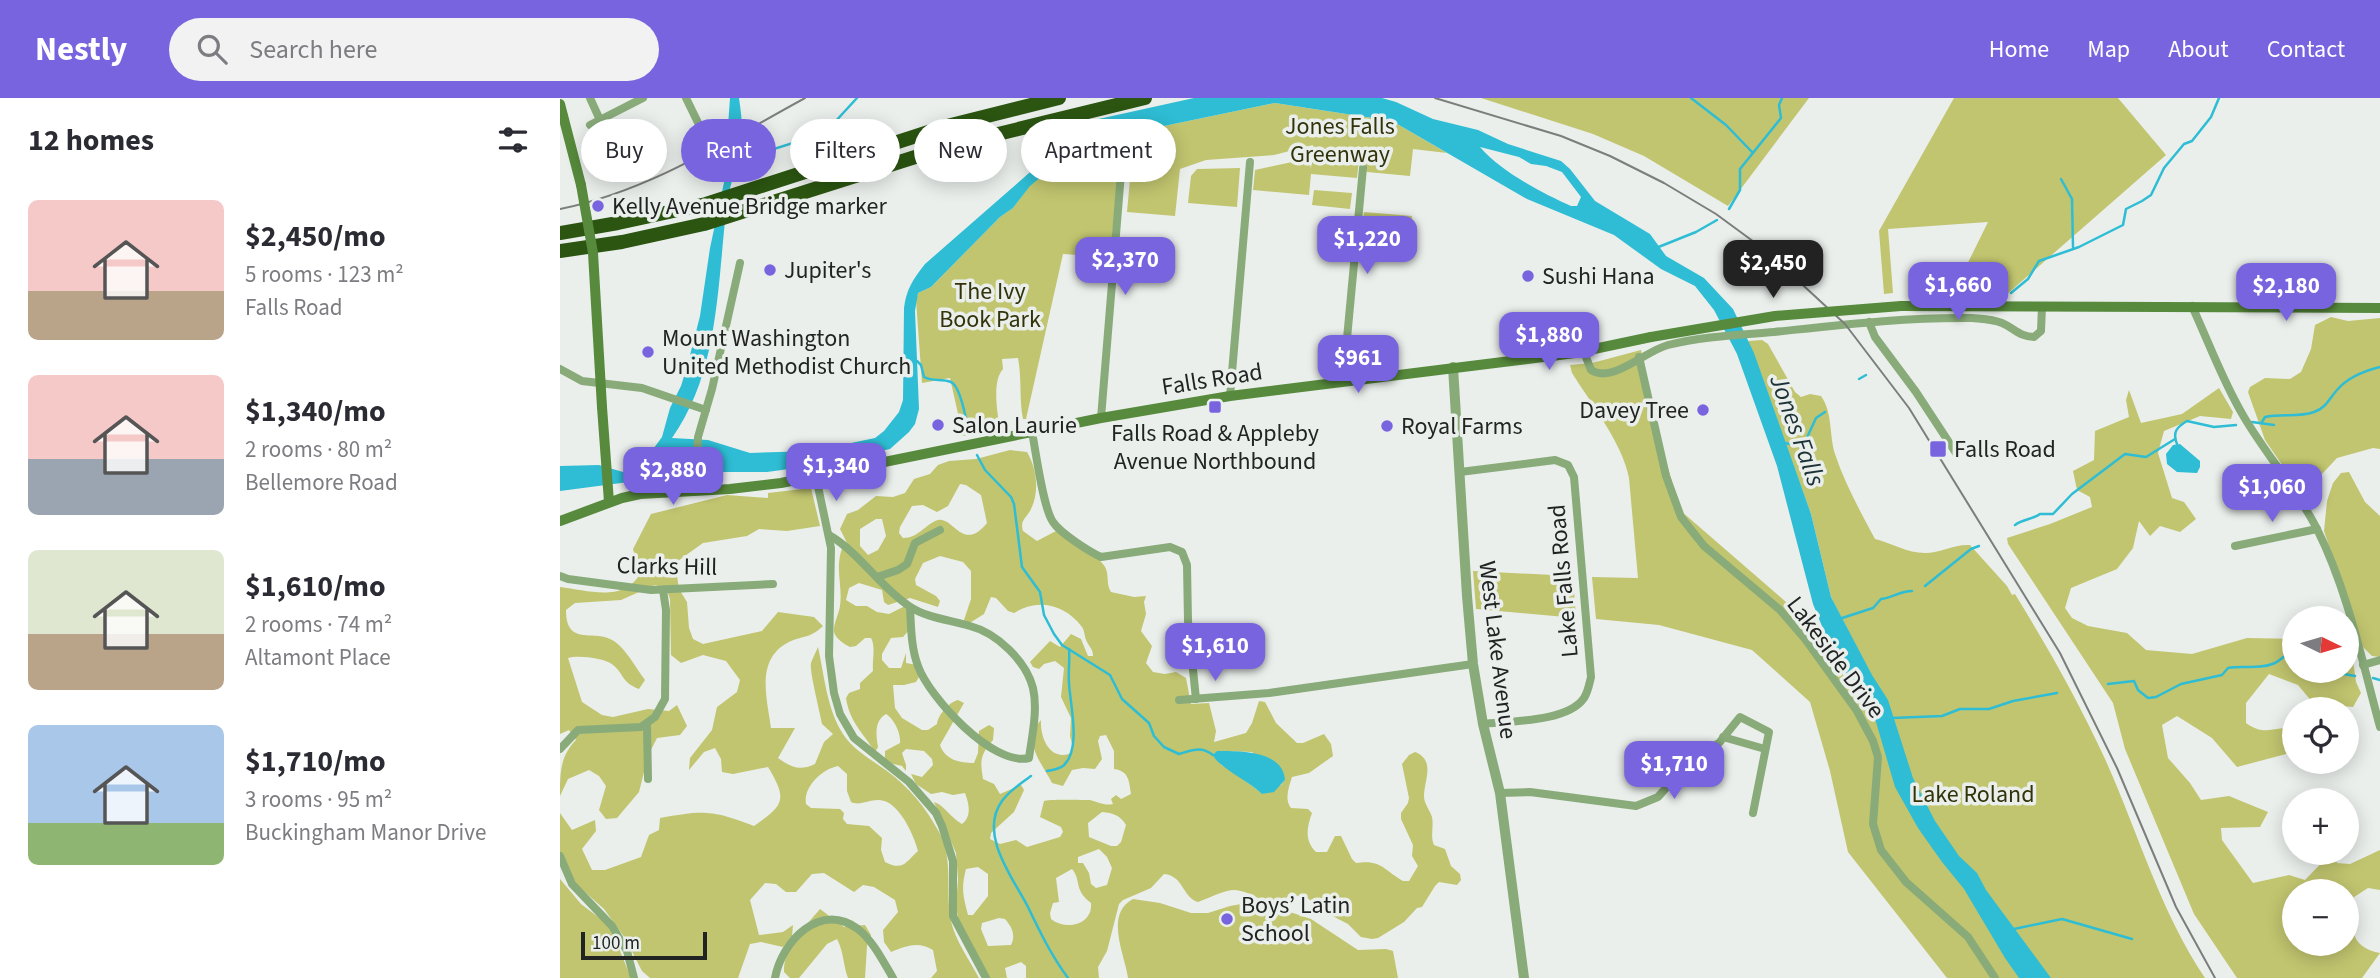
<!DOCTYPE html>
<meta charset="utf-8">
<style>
:root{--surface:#fff;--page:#f2f2f3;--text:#2b2b33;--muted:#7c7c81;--accent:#7964df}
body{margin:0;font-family:"Source Sans 3",sans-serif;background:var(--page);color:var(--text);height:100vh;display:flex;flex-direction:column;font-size:26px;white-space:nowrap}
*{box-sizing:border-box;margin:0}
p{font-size:23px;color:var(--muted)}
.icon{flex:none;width:38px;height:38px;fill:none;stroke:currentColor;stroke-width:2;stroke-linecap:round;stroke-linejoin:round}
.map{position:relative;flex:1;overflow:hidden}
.side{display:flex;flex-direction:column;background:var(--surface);width:560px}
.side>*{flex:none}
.guide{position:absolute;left:21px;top:21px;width:665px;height:63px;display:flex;gap:14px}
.needle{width:46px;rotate:95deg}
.fabs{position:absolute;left:1722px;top:508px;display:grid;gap:14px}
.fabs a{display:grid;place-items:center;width:77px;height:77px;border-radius:50%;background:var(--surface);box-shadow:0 4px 18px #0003;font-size:35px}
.scale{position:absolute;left:21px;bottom:18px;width:126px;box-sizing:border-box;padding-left:7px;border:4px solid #222423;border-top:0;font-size:19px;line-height:24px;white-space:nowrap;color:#222423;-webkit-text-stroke:5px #eaefec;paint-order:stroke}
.price{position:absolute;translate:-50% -60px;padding:0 16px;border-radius:14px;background:var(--accent);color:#fff;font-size:23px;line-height:46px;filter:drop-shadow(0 2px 4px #0008)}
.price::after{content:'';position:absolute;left:50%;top:42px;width:21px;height:16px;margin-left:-10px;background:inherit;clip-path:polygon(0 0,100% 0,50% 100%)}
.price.current{background:#222;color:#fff}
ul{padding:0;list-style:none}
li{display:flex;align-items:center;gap:21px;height:175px;padding:0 28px}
li span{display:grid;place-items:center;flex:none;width:196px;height:140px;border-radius:10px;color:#555}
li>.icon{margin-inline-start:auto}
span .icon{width:84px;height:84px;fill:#fffc;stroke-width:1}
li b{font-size:30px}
h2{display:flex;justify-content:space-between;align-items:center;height:84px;padding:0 28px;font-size:30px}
.chip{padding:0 24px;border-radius:32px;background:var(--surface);box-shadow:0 4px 18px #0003;font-size:24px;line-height:63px}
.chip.current{background:var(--accent);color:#fff}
header{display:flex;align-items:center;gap:42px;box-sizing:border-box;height:98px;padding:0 35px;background:var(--accent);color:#fff}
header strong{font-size:33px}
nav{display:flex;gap:38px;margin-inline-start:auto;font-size:24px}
.search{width:490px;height:63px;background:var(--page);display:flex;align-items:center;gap:18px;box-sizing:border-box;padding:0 24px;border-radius:38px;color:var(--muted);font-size:26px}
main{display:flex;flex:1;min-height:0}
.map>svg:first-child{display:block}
</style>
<header>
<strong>Nestly</strong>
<div class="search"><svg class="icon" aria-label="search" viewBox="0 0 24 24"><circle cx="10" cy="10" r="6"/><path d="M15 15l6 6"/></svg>Search here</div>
<nav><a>Home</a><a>Map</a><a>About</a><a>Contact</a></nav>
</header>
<main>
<section class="side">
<h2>12 homes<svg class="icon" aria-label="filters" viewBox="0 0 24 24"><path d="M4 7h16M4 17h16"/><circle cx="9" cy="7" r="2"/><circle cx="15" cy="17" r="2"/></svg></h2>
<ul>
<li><span style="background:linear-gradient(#f6c9c9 65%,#b9a48a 0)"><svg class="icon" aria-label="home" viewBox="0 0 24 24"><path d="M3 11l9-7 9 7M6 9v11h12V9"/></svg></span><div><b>$2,450/mo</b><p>5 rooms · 123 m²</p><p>Falls Road</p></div></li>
<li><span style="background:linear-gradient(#f6c9c9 60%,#9aa5b1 0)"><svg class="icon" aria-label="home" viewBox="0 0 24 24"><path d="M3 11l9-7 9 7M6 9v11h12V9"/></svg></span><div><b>$1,340/mo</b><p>2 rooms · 80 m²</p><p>Bellemore Road</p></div></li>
<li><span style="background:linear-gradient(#dfe7d0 60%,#b9a48a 0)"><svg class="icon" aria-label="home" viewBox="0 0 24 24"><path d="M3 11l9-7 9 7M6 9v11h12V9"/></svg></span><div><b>$1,610/mo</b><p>2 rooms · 74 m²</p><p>Altamont Place</p></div></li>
<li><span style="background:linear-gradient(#a9c7e8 70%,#8fb573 0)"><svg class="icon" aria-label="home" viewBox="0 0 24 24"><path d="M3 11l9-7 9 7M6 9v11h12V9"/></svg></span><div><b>$1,710/mo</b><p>3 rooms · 95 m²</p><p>Buckingham Manor Drive</p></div></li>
</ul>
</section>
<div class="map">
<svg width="1820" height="880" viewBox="0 0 1820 880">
<rect width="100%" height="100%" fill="#eaefec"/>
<g fill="#c1c56f" fill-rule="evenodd">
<polygon points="921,0 1249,0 1168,108 1084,58 1033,36"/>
<polygon points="1394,0 1558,0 1606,57 1446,197 1427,199 1393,195 1428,124 1328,131 1333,195 1324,196 1319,133"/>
<path d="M715 5 832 23 887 55 853 51 850 78 807 74 804 65 799 62 797 80 751 76 749 97 693 92 695 72 746 61 750 64 751 71 753 47 714 57 646 62 620 71 615 118 567 114 571 70 559 68 550 159 503 156 466 321H463C459 301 462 281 458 260L442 261 443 271C432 283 437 314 440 330L403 338 390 280 362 285 356 202 358 195 371 189 440 119 453 110 470 87 481 79 503 53 516 41 525 37 536 35 547 39 564 40 604 28Z"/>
<polygon points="680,70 677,109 628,105 631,78 637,71"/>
<polygon points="754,92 792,95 790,111 752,107"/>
<polygon points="804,114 852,118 850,136 802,131"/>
<polygon points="1771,219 1788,223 1820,220 1820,351 1813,350 1777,360 1761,377 1753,397 1753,412 1705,342 1688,294 1690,289 1705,280 1730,281 1741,274 1751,251 1755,227"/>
<path d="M1202 242 1208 246 1235 294 1241 299 1250 296 1261 298C1273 315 1269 337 1275 356 1285 386 1300 413 1315 441 1332 445 1347 455 1365 455 1381 455 1394 446 1410 447L1447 488 1452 497 1455 496C1488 550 1519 604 1545 661 1578 734 1600 813 1645 880H1387L1288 754 1270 673 1250 604 1192 552 1099 527 1036 521 1032 479 1078 480 1069 380C1063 346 1030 304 1012 275L1010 267 1032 265 1081 252 1105 360 1121 413 1249 524 1284 578 1306 567 1271 499 1251 416 1188 243Z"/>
<path d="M1659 290 1673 314 1671 321 1640 318 1604 333 1598 355 1612 400 1624 404 1636 421 1620 434 1600 428 1590 438 1579 423 1573 450 1557 471 1511 490 1505 510 1512 520 1528 528 1567 535 1586 552 1632 556 1687 540 1734 541V572H1787V546L1791 548 1796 584 1801 595 1793 609 1753 605 1738 587 1709 576 1686 605V625C1705 639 1715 628 1734 630V654L1677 669 1652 640 1617 618 1602 627 1608 660 1630 685 1641 702 1669 698 1708 714 1700 729 1661 730 1662 742 1693 785 1729 777 1745 782 1772 754H1774L1777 765 1790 766 1820 752V792L1808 790 1791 801C1792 828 1788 849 1820 855L1802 880H1677L1634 816 1565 651 1553 605 1448 446 1447 440 1490 426 1532 409 1530 399 1517 392 1513 373 1534 362 1535 333 1569 319 1566 302 1569 292 1581 325 1622 316ZM1734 793H1787V845H1734Z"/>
<path d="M450 352 467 354C477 371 480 395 470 413 465 421 460 423 463 433L477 443 496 433C508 440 543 460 546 471 549 479 546 486 551 494L574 499 586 498 584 504 586 516 581 533 592 548 586 565 593 574 605 576 616 574 626 580 631 606 649 605 656 633 654 644 686 635 692 625 699 603 705 604 716 625 737 645H743L764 636 771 646 773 658 749 675 732 679C729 689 724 701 731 710L748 711 752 715C747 729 744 742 756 754H767L775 738H781L792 761 796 765C821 761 824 772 843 783H849L858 768 852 758 853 747 841 721V715L848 705 849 700 842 666 849 657 855 654C876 662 864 683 864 698 864 706 870 712 872 719 874 729 870 738 874 747L885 751 891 768 900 776 901 782 897 787 879 784 875 788 862 809 857 810 844 824 818 840 812 841 801 839 788 826 757 810 745 797 727 799 723 807C705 808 692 793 675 792 664 792 649 800 638 804 622 799 624 778 604 776L591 790 563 802 559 806 547 853 538 869 539 880H466V868L461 864 445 870 447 880H429L398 821 396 806 398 782 396 755 374 704C384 707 391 720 402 726 412 718 409 706 405 695L393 697 382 694 371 696 356 686 351 676 362 679 373 667 372 661 364 653 346 651 342 655 346 667V673L342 668 325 664V653L340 645C341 635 334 621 326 616 314 623 316 637 318 649L315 654C302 633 290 625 286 600L289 595 300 591V585L313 573C312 562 316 549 311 540H305L296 548 290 549C284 546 276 541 274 534 273 526 279 516 280 508 283 487 274 469 283 448L288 447 280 431 287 416 298 412 316 398 333 399 345 395 354 381 370 376 378 367 389 363 416 361ZM400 386 406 387 421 397 427 425C403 455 393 418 378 422 365 426 359 440 343 440L339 435 340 429 352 408 363 407 377 414 388 408ZM316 421H322L326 438 318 452 308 457 300 448V431ZM380 458 403 464 411 473V501L404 522 408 526 424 516 431 499 436 500 448 513 454 515C477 500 505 506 522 529 525 533 524 539 527 544 530 550 533 551 533 558H528L521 541 511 536 500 549 490 543 470 564 473 569 479 571 484 566 495 563 504 570 501 599 511 620 510 638 513 649 509 656C489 662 480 639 481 622 461 643 482 665 492 685L503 688 512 672 523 670 535 671 542 661 538 643 540 638 546 637 554 653V671C569 673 569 683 571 696L561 701 556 697 551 701 553 706C544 708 539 704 530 702 524 702 487 701 484 703L480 719 501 729 503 734 500 739 467 749 456 742 440 746 430 741 431 735 454 714 464 692 461 687 440 696 434 686 423 681C420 662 420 657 433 642L434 630 429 627 419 633 418 655 414 665C400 665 385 662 380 647L404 605 398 602C389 604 378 617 377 626L368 632H362L342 620 335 610 333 587H344L356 584 359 579 357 567 346 565V555L341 570H329L322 562V556L331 540 343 539 351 530 349 512 345 508 329 516 317 514 307 508H296L286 502 289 490 299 485 322 492 324 504 328 507 350 500 378 509 380 503 376 498 356 487 355 481 363 465ZM664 653 692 654 725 682 721 687 703 696 669 671 661 667ZM542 714C553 715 560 717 566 727L561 744 557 748H551L529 739 528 725ZM539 751 547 759 552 770 547 787 536 790 531 786 529 775 523 765H518V759ZM418 769 428 776V798L413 817H408C403 798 401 790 406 771ZM512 771C522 783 513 791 531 805 533 827 506 833 491 821L490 815 493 805 499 804 496 780ZM439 820 445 821C452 829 456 837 451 847L428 848 421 831 422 825Z"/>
<polygon points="1789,374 1805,404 1820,418 1820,559 1812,558 1803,549 1764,433 1767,403 1773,385 1781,375"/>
<path d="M251 390 260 428 227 433 199 431 187 438 143 445 115 465 119 491 127 504 129 530 133 541 143 546 202 533 218 514 254 519 263 528C249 541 244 537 229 544 195 561 207 600 211 630H235L218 660C232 670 240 673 255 666L264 644 273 636 262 626C260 614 249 572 251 565 253 559 256 554 258 549 264 576 267 612 283 636 293 652 312 662 327 673 349 689 366 710 379 734 394 761 385 793 391 823 395 842 410 863 419 880H371L377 873 373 852C358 843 347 848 331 854L324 844 323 832 338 814 335 802 314 789 303 787 294 794 264 775 252 776 236 794H226L216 786 205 785 190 802 199 837 223 834 233 827 232 838 223 849 201 844 190 846 178 880H90L82 873 65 840 44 811 17 787 10 775 0 754V715L12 732 35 722 36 733 22 751 32 772H45L81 759 89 737 99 732 100 720C144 712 152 712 194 728 224 707 228 702 208 669L173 676 162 674 161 661 155 650 144 654 129 672 130 660 152 632 157 609 177 594 180 582 166 563 143 557 121 565 111 557 110 501 106 490 95 487 61 502 15 505 6 512C6 550 35 530 54 543 66 551 76 570 85 582L79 591C61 584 65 577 53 567 45 560 18 557 8 560L22 604 42 617 53 619 88 611 109 613 117 607 127 628 120 637 97 640 88 658 79 694 57 720 46 721 39 712 46 688 39 678 29 672 8 681 0 698C0 675 0 658 16 642L9 632 0 636V489C27 492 63 505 80 476L73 451 91 416 167 397 208 400V395ZM278 668 287 676V693L291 704C300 708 308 702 318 702 338 701 354 737 358 753 345 765 343 773 325 764L321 752 322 740 309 728 287 726 283 721 284 715 280 711 251 710 246 706C243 689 262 671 278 668Z"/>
<polygon points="913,473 1013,478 1016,520 916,511"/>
<polygon points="0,781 21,806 50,828 71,880 0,880"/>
<path d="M573 801 600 805 631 815H648L670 808 681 806 733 815 751 821 798 852 826 851 833 853 838 880H568C565 857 544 816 573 801Z"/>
<path d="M260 811 284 829 305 827 311 837 307 848 305 880H288C283 867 284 854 277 841L267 846 239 880H230L224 874C223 850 246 828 260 811Z"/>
</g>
<g fill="#2ebdd4" fill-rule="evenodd">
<path d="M170 0H179C181 14 183 29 182 43 179 64 170 84 167 106 157 185 160 272 112 340L148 342 190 355 253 353 315 340 324 333 339 314 343 302 344 210C346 192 353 181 365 166L469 75 511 32 525 24 634 0H822L836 4 873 21 918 32 948 46 1001 63 1010 71 1035 103 1090 136 1106 158 1144 180 1173 211 1194 255 1251 416 1271 499 1312 577 1328 602 1353 680 1375 723 1399 758 1417 775 1426 792 1491 880H1459L1445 860 1404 791 1382 764 1358 730 1335 689 1316 624 1272 553 1253 506 1217 368 1177 256 1154 212 1135 188 1101 171 1054 137 967 101 832 23 715 5 604 28 564 40 547 39 536 35 525 37 516 41 503 53 481 79 470 88 453 110 440 119 371 189 358 195 355 213 359 311 355 326 349 334 330 351 251 368 207 374H145L0 393V368L39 367 63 374 88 358 102 339 110 310 121 288 128 265 140 218 150 150 172 47 168 28ZM920 49 959 59 971 66 986 68 1002 74 1021 99 1017 108H1011C982 95 940 73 920 49Z"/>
<polygon points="1620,346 1640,363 1640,369 1637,375 1617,374 1607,366 1606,356 1613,347"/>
<path d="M657 653C679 653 723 652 725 682L714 694 702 696C690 684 658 669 653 657Z"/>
</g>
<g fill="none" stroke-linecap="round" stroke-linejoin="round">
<g stroke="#2ebdd4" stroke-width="2.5">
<polyline points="1131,0 1166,27 1193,55"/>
<polyline points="176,63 255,38 274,25 297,0"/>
<polyline points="1501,81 1512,101 1513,149"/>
<polyline points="1169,111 1180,92 1180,71 1221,20 1219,7 1222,0"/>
<polyline points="1096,150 1136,134 1157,122"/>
<polyline points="1451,195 1468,181 1479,163 1519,149 1563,127 1566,111 1582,103 1591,97 1604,70 1624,46 1632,43 1651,19 1659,0"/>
<path d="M357 263 361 267 364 279C373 284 382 280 391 284 400 288 406 320 408 331"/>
<polyline points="1299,281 1306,277"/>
<polyline points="1692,324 1714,327"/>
<path d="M1702 324 1705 319C1721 315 1738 320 1754 314 1766 310 1769 301 1777 292 1788 279 1804 273 1820 269"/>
<polyline points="1225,345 1240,348 1244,346 1256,320 1265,314"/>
<path d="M1617 346C1612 334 1617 329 1627 323L1654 329 1676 327"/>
<path d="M417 357 425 372 451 399 454 406 462 469 480 494 484 517 494 536 502 547 550 577 562 601 589 625 594 638 604 649 619 656C633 652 641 648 653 657"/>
<path d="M1455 427C1463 421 1474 421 1480 416H1493L1512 396 1565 356 1586 359 1615 341"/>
<polyline points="1365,488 1411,451 1419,448"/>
<path d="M1279 521 1313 510 1321 501C1332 500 1340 493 1352 493"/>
<polyline points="1780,572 1784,576 1795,578"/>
<polyline points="1813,580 1820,582"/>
<path d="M1548 586 1574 583 1578 592 1588 600 1596 599 1621 586 1662 577 1668 570C1683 567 1699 572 1715 565 1722 561 1728 555 1734 551"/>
<polyline points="1332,620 1382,618 1400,611 1429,611 1453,603 1497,595"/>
<path d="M487 673C493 672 499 671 503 668 522 652 510 606 509 585 508 574 510 563 509 551"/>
<path d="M471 678C461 685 449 693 442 703 418 736 453 780 468 809 480 834 491 857 508 880"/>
<polyline points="1454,831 1502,821 1572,841"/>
</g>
<g stroke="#89ab79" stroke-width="8">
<polyline points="30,0 40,22"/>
<polyline points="126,0 145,39"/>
<polyline points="30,27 83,0"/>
<path d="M1632 208C1649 245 1663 284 1684 319 1707 358 1737 391 1757 431 1788 493 1802 563 1820 629"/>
<polyline points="1309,224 1315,239 1356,294 1396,355"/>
<path d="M1024 254 1031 272C1052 286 1085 253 1108 247 1143 238 1179 237 1214 234 1280 227 1346 219 1412 220 1422 221 1432 221 1442 225 1454 230 1460 239 1474 239L1481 233 1482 208"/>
<polyline points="1079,259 1106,378 1121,419 1144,448 1220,512 1245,541 1297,613 1313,643 1318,659 1313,726 1321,752 1346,784 1408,839 1435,880"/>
<polyline points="0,271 22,283 82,290 146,312"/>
<polyline points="783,283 803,70"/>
<polyline points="670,298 690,64"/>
<polyline points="541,320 561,75"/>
<path d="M472 334C476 354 483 410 493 424 500 435 530 454 541 459L610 449 622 454 627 467 628 523 636 601"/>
<path d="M900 374 995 362 1008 367 1014 379 1031 579C1029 587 1028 594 1024 600 1008 624 950 623 923 626"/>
<polyline points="256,379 271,450 269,558 274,595 280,616 294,640 349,684 376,715 382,728 393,763 393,818 426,880"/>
<polyline points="135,393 138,339 152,291 180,165"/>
<path d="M269 437C300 455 319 488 349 508 366 520 391 522 410 528 437 535 466 563 473 590 478 612 472 638 469 660 433 669 369 599 358 568 351 550 351 528 350 509"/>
<polyline points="1675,448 1757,431"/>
<polyline points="0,478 8,481 91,492 213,486"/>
<polyline points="317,479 338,472 347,466 355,445 380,432"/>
<polyline points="1803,567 1820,562"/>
<polyline points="619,602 709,595 913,566"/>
<polyline points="87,627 88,681"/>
<polyline points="1163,639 1205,651"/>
<polyline points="0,651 18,632 81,629 95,619 105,601 106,512 103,492"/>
<polyline points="940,695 970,694 1076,708 1098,699 1135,657 1159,645 1180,619 1209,634 1193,715"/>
<polyline points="0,758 12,786 52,828 67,853 74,880"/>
<path d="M215 880C222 843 260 803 298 831 313 843 323 863 333 880"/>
</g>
<polyline stroke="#89ab79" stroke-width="10" points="893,269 907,498 913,566 923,626 940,695 964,880"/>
<g stroke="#578a3c" stroke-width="10">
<polyline points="0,6 21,87"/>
<polyline points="1341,208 1820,210"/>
<polyline points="42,309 49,404"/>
<polyline points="0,423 62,400 80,396 170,391 221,385 541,320 670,298 1015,255 1091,239"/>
</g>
<g stroke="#2b5511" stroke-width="14">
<polyline points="0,135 58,125 146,106 387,28 499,0"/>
<polyline points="0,153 62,144 144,126 393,47 585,0"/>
</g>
<g stroke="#7b7e7c" stroke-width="2">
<polyline points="875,0 1001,38 1050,58 1104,85 1156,116 1205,152 1285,226 1349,310 1500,555 1557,670 1616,809 1655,880"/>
<path d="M0 111C89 93 166 43 245 0"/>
</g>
<g stroke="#578a3c" stroke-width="10">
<polyline points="21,87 33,155 42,309"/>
<polyline points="1091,239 1215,218 1341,208"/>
</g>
</g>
<g fill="#7964df" stroke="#eaefec" stroke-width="2.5">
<circle cx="38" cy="108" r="7"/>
<circle cx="210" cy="172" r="7"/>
<circle cx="968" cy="178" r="7"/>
<circle cx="88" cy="254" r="7"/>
<rect x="648" y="302" width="14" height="14" rx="3.5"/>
<circle cx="1143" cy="312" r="7"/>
<circle cx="378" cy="327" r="7"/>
<circle cx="827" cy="328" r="7"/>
<rect x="1369" y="342" width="18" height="18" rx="3.5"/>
<circle cx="667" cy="821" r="7"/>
</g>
<g text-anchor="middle" stroke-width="7" stroke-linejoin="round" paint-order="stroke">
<g font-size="24" fill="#32330a" stroke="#eaefec">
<text x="780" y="36">Jones Falls<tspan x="780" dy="28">Greenway</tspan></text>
<text x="430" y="201">The Ivy<tspan x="430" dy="28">Book Park</tspan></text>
<text x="1413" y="704">Lake Roland</text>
</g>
<g font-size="24" fill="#222423" stroke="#eaefec" text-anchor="start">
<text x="52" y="116">Kelly Avenue Bridge marker</text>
<text x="224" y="180">Jupiter's</text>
<text x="982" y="186">Sushi Hana</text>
<text x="102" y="248">Mount Washington<tspan x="102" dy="28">United Methodist Church</tspan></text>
<text x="1129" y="320" text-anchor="end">Davey Tree</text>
<text x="392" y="335">Salon Laurie</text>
<text x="841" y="336">Royal Farms</text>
<text x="655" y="343" text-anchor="middle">Falls Road &amp; Appleby<tspan x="655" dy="28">Avenue Northbound</tspan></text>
<text x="1394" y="359">Falls Road</text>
<text x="681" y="815">Boys’ Latin<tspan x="681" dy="28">School</tspan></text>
</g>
<g font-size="24" fill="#222423" stroke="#eaefec">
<text transform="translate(652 281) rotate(-9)" y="8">Falls Road</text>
<text transform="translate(107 468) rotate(1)" y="8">Clarks Hill</text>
<text transform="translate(1003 483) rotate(-95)" y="8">Lake Falls Road</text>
<text transform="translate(938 552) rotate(83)" y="8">West Lake Avenue</text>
<text transform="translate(1276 559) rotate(53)" y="8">Lakeside Drive</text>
</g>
<g font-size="26" font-style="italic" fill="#1c3237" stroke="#eaefec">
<text transform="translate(1238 332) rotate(70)" y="9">Jones Falls</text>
</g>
</g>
</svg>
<div class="fabs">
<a><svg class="needle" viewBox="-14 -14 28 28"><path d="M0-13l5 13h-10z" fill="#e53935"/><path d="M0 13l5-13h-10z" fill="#7c7c81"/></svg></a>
<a><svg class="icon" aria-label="locate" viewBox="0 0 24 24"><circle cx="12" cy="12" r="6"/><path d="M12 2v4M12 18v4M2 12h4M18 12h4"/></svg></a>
<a>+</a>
<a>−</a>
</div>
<div class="scale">100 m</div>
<b class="price" style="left:807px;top:178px">$1,220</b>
<b class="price" style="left:565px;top:199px">$2,370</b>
<b class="price current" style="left:1213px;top:202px">$2,450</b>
<b class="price" style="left:1398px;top:224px">$1,660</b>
<b class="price" style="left:1726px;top:225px">$2,180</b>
<b class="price" style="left:989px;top:274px">$1,880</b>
<b class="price" style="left:798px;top:297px">$961</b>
<b class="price" style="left:276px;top:405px">$1,340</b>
<b class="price" style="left:113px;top:409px">$2,880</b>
<b class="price" style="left:1712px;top:426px">$1,060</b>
<b class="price" style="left:655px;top:585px">$1,610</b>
<b class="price" style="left:1114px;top:703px">$1,710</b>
<div class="guide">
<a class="chip">Buy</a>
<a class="chip current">Rent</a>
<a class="chip">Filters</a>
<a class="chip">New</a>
<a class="chip">Apartment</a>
</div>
</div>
</main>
